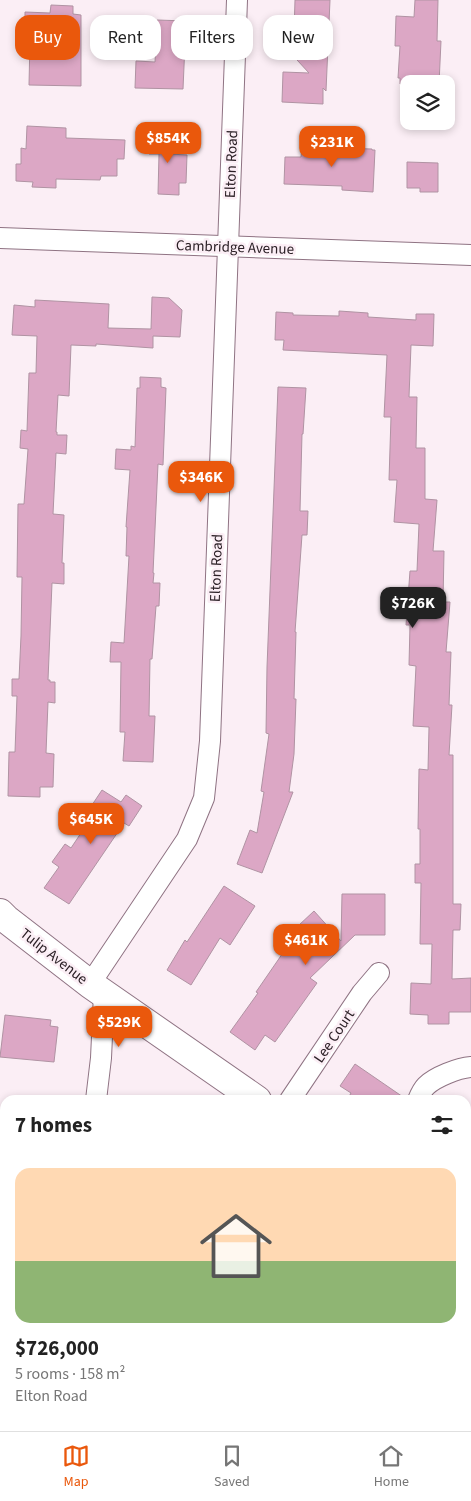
<!DOCTYPE html>
<meta charset="utf-8">
<style>
:root{--surface:#fff;--page:#f6f6f6;--text:#222;--muted:#767676;--line:#e0e0e0;--accent:#ea580c}
body{margin:0;font-family:"Source Sans 3",sans-serif;background:var(--page);color:var(--text);height:100vh;display:flex;flex-direction:column;font-size:19px;white-space:nowrap}
*{box-sizing:border-box;margin:0}
p{font-size:16px;color:var(--muted)}
.icon{flex:none;width:28px;height:28px;fill:none;stroke:currentColor;stroke-width:2;stroke-linecap:round;stroke-linejoin:round}
.map{position:relative;flex:1;overflow:hidden}
.sheet{position:absolute;left:0px;top:1095px;width:471px;height:336px;display:flex;flex-direction:column;background:var(--surface);border-radius:15px 15px 0 0;box-shadow:0 2px 8px #0003}
.sheet>*{flex:none}
.guide{position:absolute;left:15px;top:15px;width:441px;height:45px;display:flex;gap:10px}
.tools{position:absolute;left:400px;top:75px;display:grid;gap:10px}
.tools a{display:grid;place-items:center;width:55px;height:55px;border-radius:10px;background:var(--surface);box-shadow:0 2px 8px #0003;font-size:25px}
.price{position:absolute;translate:-50% -42px;padding:0 11px;border-radius:10px;background:var(--accent);color:#fff;font-size:16px;line-height:32px;filter:drop-shadow(0 1px 2px #0008)}
.price::after{content:'';position:absolute;left:50%;top:30px;width:15px;height:11px;margin-left:-8px;background:inherit;clip-path:polygon(0 0,100% 0,50% 100%)}
.price.selected{background:#222;color:#fff}
ul{padding:0;list-style:none}
li{display:grid;align-content:center;gap:10px;height:265px;padding:0 15px}
li+li{border-top:1px solid var(--line)}
li span{display:grid;place-items:center;height:155px;border-radius:15px;color:#555}
li>.icon{margin-inline-start:auto}
span .icon{width:90px;height:90px;fill:#fffc;stroke-width:1}
li b{font-size:21px}
h2{display:flex;justify-content:space-between;align-items:center;height:60px;padding:0 15px;font-size:21px}
.chip{padding:0 18px;border-radius:15px;background:var(--surface);box-shadow:0 2px 8px #0003;font-size:18px;line-height:45px}
.chip.selected{background:var(--accent);color:#fff}
.tab-bar{display:flex;justify-content:space-around;align-items:center;height:70px;border-top:1px solid var(--line);background:var(--surface);font-size:14px;color:var(--muted)}
.tab-bar a{display:grid;justify-items:center;gap:2px}
.tab-bar .selected{color:var(--accent)}
.map>svg:first-child{display:block}
</style>
<div class="map">
<svg width="471" height="1431" viewBox="0 0 471 1431">
<rect width="100%" height="100%" fill="#fbeef5"/>
<g fill="#dca7c5" stroke="#b093a3">
<polygon points="295,0 330,0 326,91 323,88 323,104 282,102 283,72 309,73 286,48 286,40 294,32"/>
<polygon points="415,0 438,0 437,41 441,41 439,84 400,84 400,78 398,78 400,46 395,46 396,16 414,17"/>
<polygon points="51,5 73,6 73,14 81,15 81,86 29,85 30,40 25,40 25,12 50,13"/>
<polygon points="157,20 186,21 183,89 135,88 136,61 155,62"/>
<polygon points="27,126 66,128 66,138 125,140 124,159 117,159 117,176 101,176 100,180 56,179 56,188 32,187 33,182 16,181 16,164 21,164 21,148 26,149"/>
<polygon points="150,130 170,132 169,154 187,155 186,183 179,183 179,195 158,194 159,154 149,154"/>
<polygon points="302,147 372,149 372,150 375,150 373,192 342,190 342,186 284,184 285,157 301,157"/>
<polygon points="407,162 438,163 438,192 420,192 420,188 407,188"/>
<polygon points="152,297 169,298 182,310 180,337 153,336 153,348 96,344 96,346 71,345 69,396 58,395 56,432 57,432 57,435 67,435 66,454 56,453 53,514 64,515 62,563 64,563 64,584 52,583 48,680 50,680 50,682 55,682 55,703 48,702 46,753 54,754 53,787 40,787 40,797 8,796 9,752 15,752 17,696 12,696 12,679 19,679 21,636 22,577 17,577 18,504 24,504 28,449 20,448 21,430 27,431 29,373 36,373 37,336 12,335 14,305 35,307 35,300 109,304 108,328 151,329"/>
<polygon points="339,311 368,313 368,317 416,320 416,314 434,314 433,346 411,345 409,397 417,397 416,448 425,448 425,499 437,500 433,551 444,551 443,602 450,602 446,652 451,652 449,705 452,705 449,755 453,755 453,904 461,904 460,930 453,930 452,979 471,978 471,1012 449,1012 449,1024 428,1024 428,1015 410,1014 411,983 431,984 432,944 420,944 421,883 415,883 415,864 420,864 420,829 418,829 419,769 428,770 429,727 413,726 416,666 409,665 410,625 406,625 410,571 417,571 419,524 394,522 397,480 389,480 391,417 384,417 387,355 283,350 284,340 275,340 276,312 293,313 293,315 339,316"/>
<polygon points="140,377 161,378 161,387 166,388 163,465 158,464 153,573 154,573 153,583 160,583 159,606 156,606 152,659 150,659 149,716 155,716 153,762 123,761 125,732 120,732 121,662 110,662 111,642 124,643 129,556 126,556 127,527 126,527 130,470 115,469 116,449 131,450 131,446 135,447 137,388 140,388"/>
<polygon points="278,387 306,388 303,434 302,434 300,511 308,511 307,535 302,535 295,632 296,632 294,699 296,699 294,754 289,792 293,792 262,873 237,864 250,830 257,833 264,792 261,791 269,734 266,733 267,667"/>
<polygon points="102,790 121,802 126,795 142,806 129,826 124,823 69,904 44,888 59,867 52,862 65,844 71,848 97,809 92,805"/>
<polygon points="224,886 255,906 230,945 220,938 191,985 167,970 185,940 187,942"/>
<polygon points="342,894 385,894 385,935 355,935 310,978 317,983 275,1042 265,1035 255,1050 230,1032 258,993 256,992 287,947 282,941 314,911 341,941"/>
<polygon points="5,1015 51,1020 50,1026 58,1027 54,1062 0,1057"/>
<polygon points="355,1064 406,1099 406,1100 347,1100 351,1093 340,1086"/>
</g>
<g fill="none" stroke-linecap="round" stroke-linejoin="round">
<g stroke="#8f7383" stroke-width="22">
<g id="street">
<polyline points="0,238 471,255"/>
<polyline points="90,984 187,839 204,798 210,741 237,0"/>
<polyline points="96,1100 101,1058 104,994"/>
<polyline points="290,1100 362,993 379,973"/>
<path d="M418 1100C420 1095 422 1090 426 1086 435 1077 458 1068 471 1067"/>
<polyline points="0,1322 5,1322"/>
<polyline points="62,1431 62,1426"/>
<polyline points="322,1431 323,1426"/>
</g>
</g>
<g stroke="#8f7383" stroke-width="30">
<g id="secondary">
<polyline points="0,913 6,919 90,984 257,1100"/>
<polyline points="466,1245 471,1248"/>
</g>
</g>
<use href="#street" stroke="#fff" stroke-width="20"/>
<use href="#secondary" stroke="#fff" stroke-width="28"/>
</g>
<g text-anchor="middle" stroke-width="5" stroke-linejoin="round" paint-order="stroke">
<g font-size="15" fill="#2b2026" stroke="#fbeef5">
<text transform="translate(231 164) rotate(-88)" y="5">Elton Road</text>
<text transform="translate(235 247) rotate(2)" y="5">Cambridge Avenue</text>
<text transform="translate(216 568) rotate(-88)" y="5">Elton Road</text>
<text transform="translate(54 956) rotate(38)" y="5">Tulip Avenue</text>
<text transform="translate(334 1036) rotate(-56)" y="5">Lee Court</text>
</g>
</g>
</svg>
<div class="tools">
<a><svg class="icon" aria-label="layers" viewBox="0 0 24 24"><path d="M12 4l9 5-9 5-9-5zM3 14l9 5 9-5"/></svg></a>
</div>
<b class="price" style="left:168px;top:164px">$854K</b>
<b class="price" style="left:332px;top:168px">$231K</b>
<b class="price" style="left:201px;top:503px">$346K</b>
<b class="price selected" style="left:413px;top:629px">$726K</b>
<b class="price" style="left:91px;top:845px">$645K</b>
<b class="price" style="left:306px;top:966px">$461K</b>
<b class="price" style="left:119px;top:1048px">$529K</b>
<div class="guide">
<a class="chip selected">Buy</a>
<a class="chip">Rent</a>
<a class="chip">Filters</a>
<a class="chip">New</a>
</div>
<section class="sheet">
<h2>7 homes<svg class="icon" aria-label="filters" viewBox="0 0 24 24"><path d="M4 7h16M4 17h16"/><circle cx="9" cy="7" r="2"/><circle cx="15" cy="17" r="2"/></svg></h2>
<ul>
<li><span style="background:linear-gradient(#ffd9b3 60%,#8fb573 0)"><svg class="icon" aria-label="home" viewBox="0 0 24 24"><path d="M3 11l9-7 9 7M6 9v11h12V9"/></svg></span><div><b>$726,000</b><p>5 rooms · 158 m²</p><p>Elton Road</p></div></li>
</ul>
</section>
</div>
<nav class="tab-bar">
<a class="selected"><svg class="icon" aria-label="map" viewBox="0 0 24 24"><path d="M3 6l6-2 6 2 6-2v14l-6 2-6-2-6 2zM9 4v14M15 6v14"/></svg>Map</a>
<a><svg class="icon" aria-label="saved" viewBox="0 0 24 24"><path d="M7 4h10v16l-5-4-5 4z"/></svg>Saved</a>
<a><svg class="icon" aria-label="home" viewBox="0 0 24 24"><path d="M3 11l9-7 9 7M6 9v11h12V9"/></svg>Home</a>
</nav>
